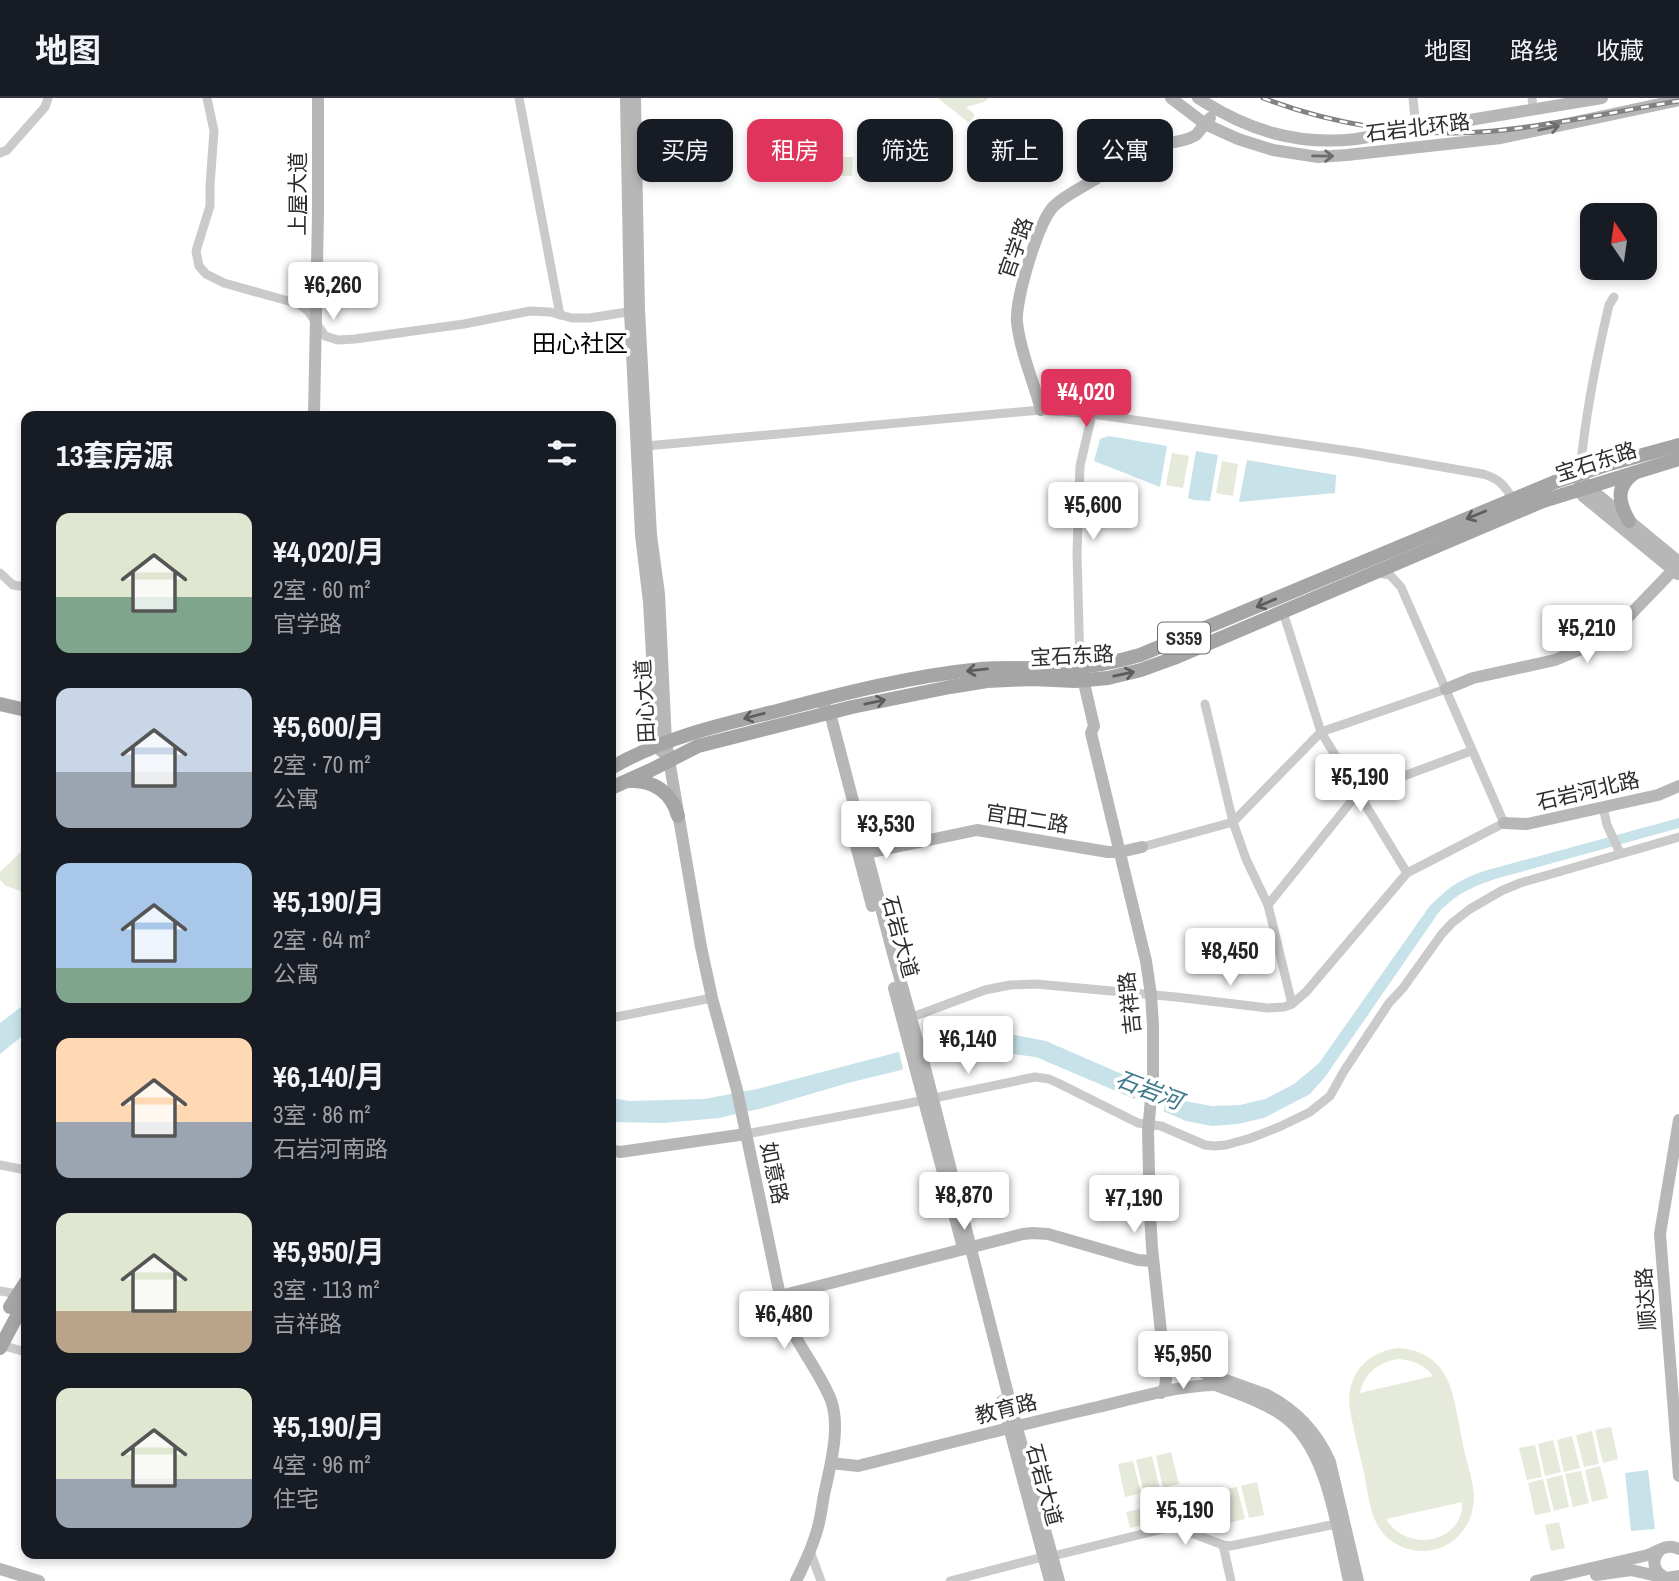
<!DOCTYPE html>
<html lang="zh">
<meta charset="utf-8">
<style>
:root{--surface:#171b24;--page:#242831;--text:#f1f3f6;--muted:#9ea1a6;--line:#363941;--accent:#df345c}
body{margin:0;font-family:"Archivo Narrow","Noto Sans SC",sans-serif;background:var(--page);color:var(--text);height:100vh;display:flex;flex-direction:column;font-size:26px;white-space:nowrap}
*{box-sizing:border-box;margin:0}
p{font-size:23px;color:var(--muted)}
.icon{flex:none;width:38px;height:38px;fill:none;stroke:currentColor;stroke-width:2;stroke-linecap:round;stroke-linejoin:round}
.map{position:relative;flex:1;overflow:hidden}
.side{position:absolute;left:21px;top:313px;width:595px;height:1148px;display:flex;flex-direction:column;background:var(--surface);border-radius:14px;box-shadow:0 4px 10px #0003}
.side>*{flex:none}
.banner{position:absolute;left:637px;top:21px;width:665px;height:63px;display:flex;gap:14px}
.needle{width:46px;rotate:347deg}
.buttons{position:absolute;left:1580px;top:105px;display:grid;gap:14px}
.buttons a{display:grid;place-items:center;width:77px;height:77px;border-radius:14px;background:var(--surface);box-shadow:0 4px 10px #0003;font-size:35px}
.price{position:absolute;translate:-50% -60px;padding:0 16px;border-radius:7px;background:#fff;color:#222;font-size:23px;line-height:46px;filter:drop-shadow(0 2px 4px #0008)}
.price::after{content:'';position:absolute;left:50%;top:42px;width:21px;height:16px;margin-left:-10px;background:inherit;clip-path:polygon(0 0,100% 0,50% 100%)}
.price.on{background:var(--accent);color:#fff}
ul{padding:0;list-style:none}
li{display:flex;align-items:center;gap:21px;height:175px;padding:0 35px}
li span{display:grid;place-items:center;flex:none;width:196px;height:140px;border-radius:14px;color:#555}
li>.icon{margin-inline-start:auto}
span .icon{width:84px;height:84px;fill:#fffc;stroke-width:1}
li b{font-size:30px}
h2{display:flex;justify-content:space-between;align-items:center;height:84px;padding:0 35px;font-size:30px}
.tag{padding:0 24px;border-radius:14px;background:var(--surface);box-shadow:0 4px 10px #0003;font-size:24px;line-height:63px}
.tag.on{background:var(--accent);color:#fff}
header{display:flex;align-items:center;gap:42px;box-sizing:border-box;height:98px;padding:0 35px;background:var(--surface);border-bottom:2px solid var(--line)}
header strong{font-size:33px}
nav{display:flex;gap:38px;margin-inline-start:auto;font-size:24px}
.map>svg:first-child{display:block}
</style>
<header>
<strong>地图</strong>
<nav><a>地图</a><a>路线</a><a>收藏</a></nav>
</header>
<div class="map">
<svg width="1679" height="1483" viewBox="0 0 1679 1483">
<rect width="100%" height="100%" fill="#fff"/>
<g fill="#e5eada" fill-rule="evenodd">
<polygon points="938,0 989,0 984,4 966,9 975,17 969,25"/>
<polygon points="819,59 853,59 852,78 818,78"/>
<polygon points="1172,355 1189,358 1183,390 1166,387"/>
<polygon points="1222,363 1238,366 1233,398 1216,395"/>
<polygon points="26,749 26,795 6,788 0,782 0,774"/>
<path d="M1398 1250C1416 1251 1433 1258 1443 1274 1455 1291 1459 1330 1464 1351 1467 1366 1473 1382 1474 1398 1474 1403 1473 1409 1472 1414 1468 1431 1454 1446 1437 1451 1412 1458 1385 1446 1375 1422 1369 1408 1367 1390 1364 1375 1359 1354 1354 1333 1350 1313 1345 1279 1364 1255 1398 1250ZM1398 1261C1412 1262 1424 1266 1433 1278L1360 1295C1364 1275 1379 1264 1398 1261ZM1462 1404C1465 1442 1409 1458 1386 1421Z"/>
<polygon points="1611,1329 1618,1361 1603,1365 1595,1332"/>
<polygon points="1592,1333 1599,1366 1584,1369 1576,1337"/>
<polygon points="1572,1338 1580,1370 1564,1374 1557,1342"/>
<polygon points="1553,1342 1561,1374 1545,1378 1538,1346"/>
<polygon points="1535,1347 1542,1379 1527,1382 1519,1350"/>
<polygon points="1171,1354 1179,1386 1163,1390 1156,1358"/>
<polygon points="1152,1358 1160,1391 1144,1394 1136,1362"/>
<polygon points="1133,1363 1141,1395 1125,1399 1118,1366"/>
<polygon points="1600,1368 1608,1400 1592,1404 1585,1372"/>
<polygon points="1581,1373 1589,1405 1573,1409 1565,1376"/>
<polygon points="1562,1377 1569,1409 1554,1413 1546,1381"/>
<polygon points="1543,1381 1551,1414 1535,1417 1528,1385"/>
<polygon points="1257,1384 1264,1417 1249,1420 1241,1388"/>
<polygon points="1237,1389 1245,1421 1229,1425 1222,1392"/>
<polygon points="1219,1393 1226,1425 1211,1429 1203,1397"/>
<polygon points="1194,1398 1198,1414 1165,1421 1162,1406"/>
<polygon points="1158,1407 1162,1422 1130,1430 1126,1414"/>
<polygon points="1559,1424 1565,1450 1551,1453 1545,1427"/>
</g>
<g fill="#c7e2e9">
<polygon points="1109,338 1167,348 1160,389 1094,363 1100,341"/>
<polygon points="1196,353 1218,357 1210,403 1193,402 1188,400"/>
<polygon points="1247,362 1336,377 1335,395 1239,404"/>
<path d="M1679 720V730L1495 781C1470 790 1458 795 1439 814L1325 979 1310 996 1264 1020 1238 1026 1212 1028 1186 1023 1036 959 1004 955 970 956 934 964 848 985 763 1010 719 1020 664 1025 611 1024V1000L630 1003 704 1001 757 991 948 941 983 936 1015 937 1046 943 1184 1003 1212 1008 1240 1007 1265 1001 1294 986 1319 965 1429 809C1450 788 1457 783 1484 773Z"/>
<polygon points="26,905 26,935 0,956 0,925"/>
<polygon points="1648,1372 1655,1431 1631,1433 1625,1375"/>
</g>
<g fill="#fff">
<polygon points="931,942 937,966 904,975 898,950"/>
<polygon points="1139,980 1167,992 1163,1018 1134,1006"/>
</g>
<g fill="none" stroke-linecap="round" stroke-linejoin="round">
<g stroke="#cacaca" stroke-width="9">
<polyline points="207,0 214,33 210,87 210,108 196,153 199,168 206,176 224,185 299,206 308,213 325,238 338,242 355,241 464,226 530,213 550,214 572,220 589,220 634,213"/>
<polyline points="519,0 560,217"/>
<polyline points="1413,0 1416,32"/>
<polyline points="1532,0 1533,12"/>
<polyline points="0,55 7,52 45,9 48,0"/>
<path d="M646 348 1041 312 1092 316 1356 354 1483 376C1501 381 1505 389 1515 404"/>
<path d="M1580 375C1585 318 1596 262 1609 207L1614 199"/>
<polyline points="0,475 13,487 26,489"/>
<polyline points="1283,514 1321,634 1407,775"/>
<polyline points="1080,569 1077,455 1080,368 1092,316"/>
<polyline points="1205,606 1233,724 1246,761 1268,807 1292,906"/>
<polyline points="1603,709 1607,727 1620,755"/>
<polyline points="1142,749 1233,724 1321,634 1446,591"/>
<polyline points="1268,807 1358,695 1471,653"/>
<polyline points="611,920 712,900"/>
<polyline points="907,921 985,892 1010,887 1036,886 1176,899 1268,910 1284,909 1292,906 1306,894 1407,775 1504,725 1401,489 1390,477 1378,475"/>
<polyline points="746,1036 905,1006 1035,979 1049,981 1058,985 1138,1025 1161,1028 1205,1047 1214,1048 1226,1047 1251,1040 1279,1029 1310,1014 1330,998 1344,973 1389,905 1403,890 1441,837 1452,825 1470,811 1501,793 1520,785 1679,739"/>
<polyline points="0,1067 26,1072"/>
<polyline points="0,1193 18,1196"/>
<polyline points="1,1247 26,1254"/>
<polyline points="1223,1447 1231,1483"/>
<polyline points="810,1453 821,1483"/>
<polyline points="1053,1458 1167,1430 1181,1431 1223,1447 1230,1448 1336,1426"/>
<polyline points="950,1483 1043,1459"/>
</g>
<g stroke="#b7b7b7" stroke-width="12">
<polyline points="626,0 630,214 641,437 649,504 657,647 662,654"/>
<polyline points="635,0 639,212 651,437 659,496 666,644 701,849 712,900 737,992"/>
<polyline points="1171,0 1205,26 1238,41 1273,52 1318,59 1347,57 1501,40 1679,2"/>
<path d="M1198 0C1247 32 1297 48 1356 41L1602 0"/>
<path d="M1041 312C1034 284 1020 254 1017 224 1015 202 1038 124 1054 108 1065 97 1081 90 1094 82 1107 73 1119 61 1133 54 1152 45 1172 47 1190 40L1196 37 1210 20"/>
<polyline points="314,318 318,116 318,0"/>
<polyline points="1580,382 1580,394 1583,398 1678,476"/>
<polyline points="1584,383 1587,388 1679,464"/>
<polyline points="1081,572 1094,628 1091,635 1146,863 1151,897 1153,927 1153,978 1148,1034 1150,1116 1152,1150 1166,1281 1165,1289 1161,1295"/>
<polyline points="1446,591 1473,580 1555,562 1588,548 1627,520 1679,466"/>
<polyline points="824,608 830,615 892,852 925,970 1011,1308 1059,1483"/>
<polyline points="849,721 872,808"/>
<polyline points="1504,725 1527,726 1658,697 1679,688"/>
<polyline points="867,755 977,732 1108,754 1120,754 1142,749"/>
<polyline points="894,890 962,1146"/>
<path d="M743 1021 783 1212C794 1244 818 1270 831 1302 841 1330 830 1369 824 1397 822 1408 821 1418 818 1429 813 1448 805 1465 796 1483"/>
<polyline points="1679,1022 1660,1136 1679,1378"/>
<polyline points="611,1052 620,1054 746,1036"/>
<polyline points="780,1198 1023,1136 1033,1135 1048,1136 1138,1162 1153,1163"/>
<path d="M1164 1260 1267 1297C1296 1312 1317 1334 1330 1364L1358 1483"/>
<path d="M1208 1284C1232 1294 1260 1302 1282 1317 1328 1348 1337 1432 1349 1483"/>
<polyline points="1002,1303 1050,1483"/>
<path d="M831 1365 858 1368C938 1348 1018 1327 1098 1309 1136 1300 1175 1288 1214 1287"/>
<path d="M1660 1452C1650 1463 1654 1475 1667 1480L1679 1478"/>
<polyline points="0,1471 39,1483"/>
<polyline points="1596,1477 1631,1472 1662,1479"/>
<path d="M1536 1483 1648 1457C1659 1453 1667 1445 1679 1451"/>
</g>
<g stroke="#a5a5a5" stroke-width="14">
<path d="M1629 423C1619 406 1615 389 1633 376"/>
<polyline points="0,606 26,612"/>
<path d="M611 670C662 640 719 627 777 613 844 595 911 578 981 571 1009 569 1038 571 1066 570 1091 569 1116 564 1140 557L1555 384 1606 367 1679 347"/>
<path d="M630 683C654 682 672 695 678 718"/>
<polyline points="611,690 651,672 698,648 852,609 950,589 987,583 1031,581 1075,583 1108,580 1141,572 1174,560 1543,403 1679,361"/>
<polyline points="10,1209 26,1184"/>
<polyline points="0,1250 26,1201"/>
</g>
<g stroke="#828282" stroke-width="5">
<path id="rail" d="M1263 0C1336 28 1416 40 1494 33 1556 27 1618 13 1679 3"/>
</g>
<use href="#rail" stroke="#fff" stroke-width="2.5" stroke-dasharray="8" stroke-linecap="butt"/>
<polyline stroke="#b7b7b7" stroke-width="12" points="737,992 743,1021"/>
</g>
<defs><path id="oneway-shaft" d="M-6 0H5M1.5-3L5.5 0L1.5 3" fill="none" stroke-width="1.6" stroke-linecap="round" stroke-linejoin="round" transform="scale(1.75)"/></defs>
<g stroke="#6b6b6b">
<use href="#oneway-shaft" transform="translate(1549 30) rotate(-12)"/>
<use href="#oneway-shaft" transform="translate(1323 58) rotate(1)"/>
</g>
<g stroke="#5d5d5d">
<use href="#oneway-shaft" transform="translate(1476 417) rotate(158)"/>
<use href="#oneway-shaft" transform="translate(1266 505) rotate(157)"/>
<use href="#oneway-shaft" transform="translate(977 572) rotate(174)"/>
<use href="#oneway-shaft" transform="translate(1124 576) rotate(-12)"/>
<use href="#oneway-shaft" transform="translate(875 604) rotate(-12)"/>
<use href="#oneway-shaft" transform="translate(754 618) rotate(165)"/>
</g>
<g text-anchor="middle" stroke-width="7" stroke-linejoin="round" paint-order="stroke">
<rect fill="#fff" stroke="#6c6c6c" stroke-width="2" x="1158" y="524.5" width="52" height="31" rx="5"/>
<g font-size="19" font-weight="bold" fill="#2d2d2d">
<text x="1184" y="547">S359</text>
</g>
<g font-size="21" fill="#2d2d2d" stroke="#fff">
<text transform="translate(1418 30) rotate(-7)" y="7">石岩北环路</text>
<text transform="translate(298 96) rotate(-90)" y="7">上屋大道</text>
<text transform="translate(1016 150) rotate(-71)" y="7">官学路</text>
<text transform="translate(1596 364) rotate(-18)" y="7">宝石东路</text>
<text transform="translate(1072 558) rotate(-3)" y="7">宝石东路</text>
<text transform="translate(645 603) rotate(-93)" y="7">田心大道</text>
<text transform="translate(1588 693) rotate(-13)" y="7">石岩河北路</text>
<text transform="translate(1027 721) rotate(9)" y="7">官田二路</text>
<text transform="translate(900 839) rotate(75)" y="7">石岩大道</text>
<text transform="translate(1130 905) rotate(-96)" y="7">吉祥路</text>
<text transform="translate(774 1075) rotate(78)" y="7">如意路</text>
<text transform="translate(1646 1201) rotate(-94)" y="7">顺达路</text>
<text transform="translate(1006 1311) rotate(-14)" y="7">教育路</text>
<text transform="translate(1044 1387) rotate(75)" y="7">石岩大道</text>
</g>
<g font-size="23" font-style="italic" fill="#3e7a8b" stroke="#fff">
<text transform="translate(1149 992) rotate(21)" y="8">石岩河</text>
</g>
<g font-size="24" fill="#000" stroke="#fff">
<text x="580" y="254">田心社区</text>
</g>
</g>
</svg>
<div class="buttons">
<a><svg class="needle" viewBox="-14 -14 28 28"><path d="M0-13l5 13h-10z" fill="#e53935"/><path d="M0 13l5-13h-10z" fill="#9ea1a6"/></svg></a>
</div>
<b class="price" style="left:333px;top:224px">¥6,260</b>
<b class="price on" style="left:1086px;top:331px">¥4,020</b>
<b class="price" style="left:1093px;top:444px">¥5,600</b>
<b class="price" style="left:1587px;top:567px">¥5,210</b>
<b class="price" style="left:1360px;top:716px">¥5,190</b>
<b class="price" style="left:886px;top:763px">¥3,530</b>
<b class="price" style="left:1230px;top:890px">¥8,450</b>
<b class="price" style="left:968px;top:978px">¥6,140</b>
<b class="price" style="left:964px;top:1134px">¥8,870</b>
<b class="price" style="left:1134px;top:1137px">¥7,190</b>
<b class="price" style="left:784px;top:1253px">¥6,480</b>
<b class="price" style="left:1183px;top:1293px">¥5,950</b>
<b class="price" style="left:1185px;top:1449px">¥5,190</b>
<div class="banner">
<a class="tag">买房</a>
<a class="tag on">租房</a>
<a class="tag">筛选</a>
<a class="tag">新上</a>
<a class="tag">公寓</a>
</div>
<section class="side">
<h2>13套房源<svg class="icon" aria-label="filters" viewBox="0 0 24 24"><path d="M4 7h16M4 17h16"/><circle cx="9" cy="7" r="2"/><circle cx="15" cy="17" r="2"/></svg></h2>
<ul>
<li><span style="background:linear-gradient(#dfe7d0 60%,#7fa58c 0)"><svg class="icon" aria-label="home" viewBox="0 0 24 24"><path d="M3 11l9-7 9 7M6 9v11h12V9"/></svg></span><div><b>¥4,020/月</b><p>2室 · 60 m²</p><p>官学路</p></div></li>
<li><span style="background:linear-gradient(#c9d6e8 60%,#9aa5b1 0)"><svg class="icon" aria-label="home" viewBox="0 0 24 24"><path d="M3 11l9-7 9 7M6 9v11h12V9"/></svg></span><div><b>¥5,600/月</b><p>2室 · 70 m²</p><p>公寓</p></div></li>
<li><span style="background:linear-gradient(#a9c7e8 75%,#7fa58c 0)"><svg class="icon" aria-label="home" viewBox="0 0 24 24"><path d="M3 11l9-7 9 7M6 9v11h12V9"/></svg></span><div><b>¥5,190/月</b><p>2室 · 64 m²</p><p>公寓</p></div></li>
<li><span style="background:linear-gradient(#ffd9b3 60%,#9aa5b1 0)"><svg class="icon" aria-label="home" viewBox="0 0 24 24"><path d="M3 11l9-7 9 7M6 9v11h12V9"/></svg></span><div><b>¥6,140/月</b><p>3室 · 86 m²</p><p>石岩河南路</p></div></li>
<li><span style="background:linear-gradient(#dfe7d0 70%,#b9a48a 0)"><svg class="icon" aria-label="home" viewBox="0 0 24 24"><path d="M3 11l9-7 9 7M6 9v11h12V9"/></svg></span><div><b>¥5,950/月</b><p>3室 · 113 m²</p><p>吉祥路</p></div></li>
<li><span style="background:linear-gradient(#dfe7d0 65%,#9aa5b1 0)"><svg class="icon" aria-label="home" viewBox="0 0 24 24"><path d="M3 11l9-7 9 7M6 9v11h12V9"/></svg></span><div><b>¥5,190/月</b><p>4室 · 96 m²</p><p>住宅</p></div></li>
</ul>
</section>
</div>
